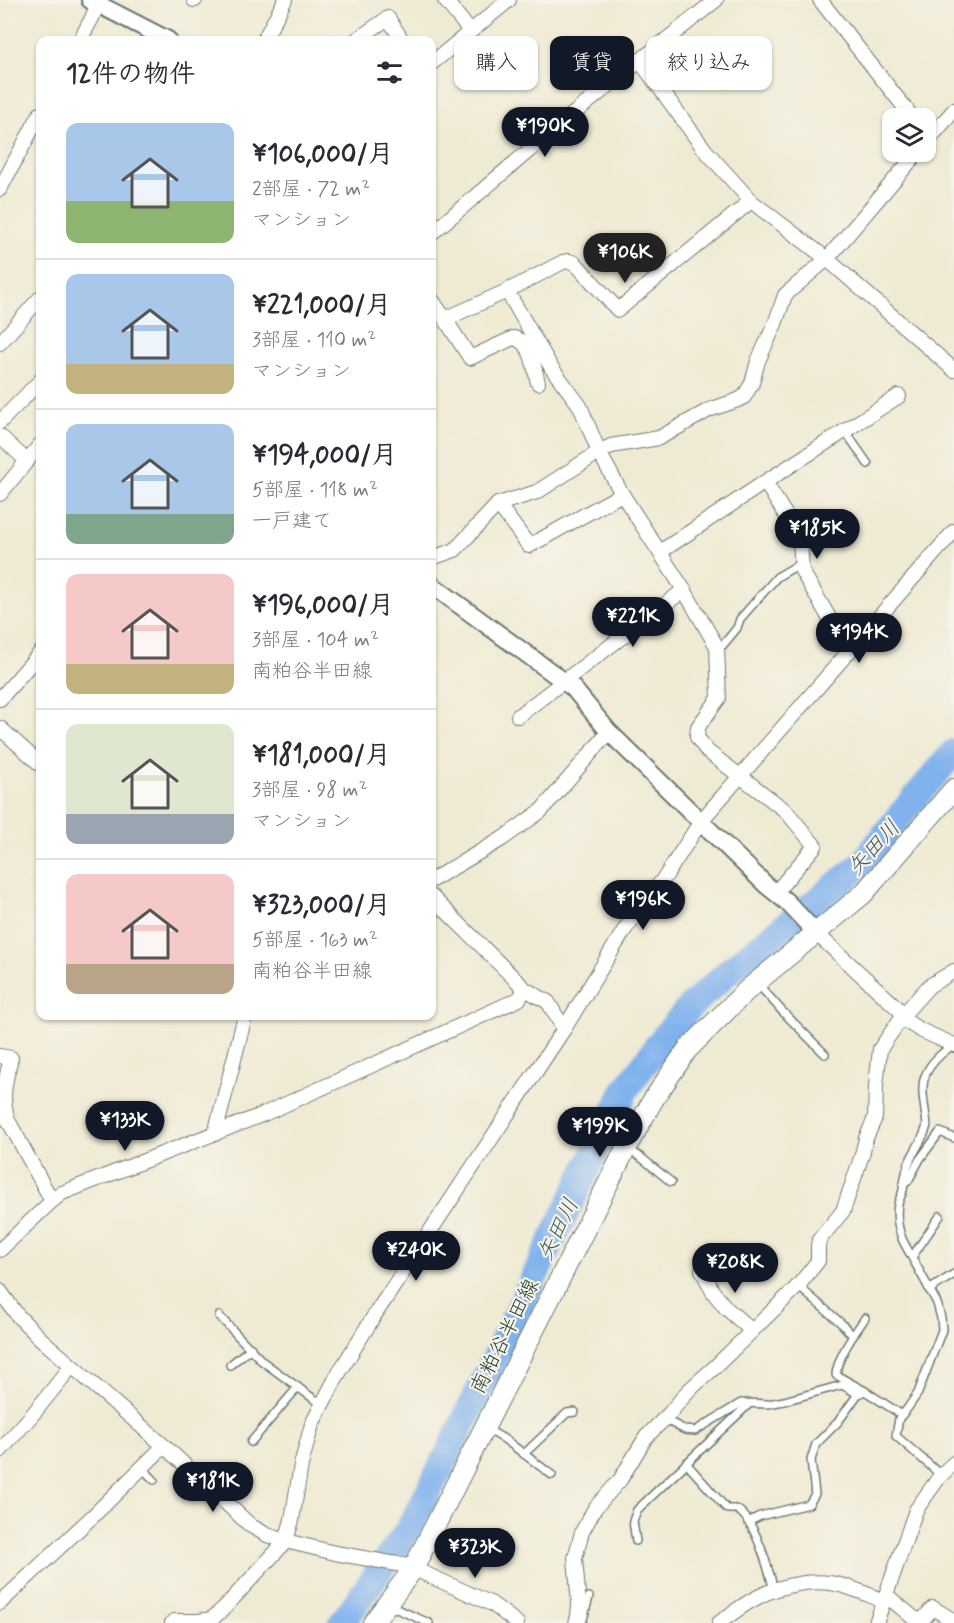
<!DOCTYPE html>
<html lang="ja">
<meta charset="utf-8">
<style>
:root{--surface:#fff;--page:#f7f7f7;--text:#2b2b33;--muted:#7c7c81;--line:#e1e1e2;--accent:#111827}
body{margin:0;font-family:Mynerve,"Klee One",sans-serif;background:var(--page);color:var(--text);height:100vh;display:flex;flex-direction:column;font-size:22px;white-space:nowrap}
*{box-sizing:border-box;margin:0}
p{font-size:20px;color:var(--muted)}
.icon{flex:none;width:33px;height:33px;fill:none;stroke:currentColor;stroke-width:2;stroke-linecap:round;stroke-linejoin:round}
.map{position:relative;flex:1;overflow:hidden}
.details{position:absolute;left:36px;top:36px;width:400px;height:984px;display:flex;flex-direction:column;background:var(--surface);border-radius:12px;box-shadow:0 2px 4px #0004}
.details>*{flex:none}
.top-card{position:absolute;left:454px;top:36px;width:410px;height:54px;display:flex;gap:12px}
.fabs{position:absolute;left:882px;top:108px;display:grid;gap:12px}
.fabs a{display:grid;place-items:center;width:54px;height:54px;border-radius:12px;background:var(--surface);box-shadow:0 2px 4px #0004;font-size:30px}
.price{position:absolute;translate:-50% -51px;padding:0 14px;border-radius:21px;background:var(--accent);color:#fff;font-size:20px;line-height:39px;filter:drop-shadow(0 2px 3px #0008)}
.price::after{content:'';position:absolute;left:50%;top:36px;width:18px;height:14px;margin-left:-9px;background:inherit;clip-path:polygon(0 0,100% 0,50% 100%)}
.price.active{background:#222;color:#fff}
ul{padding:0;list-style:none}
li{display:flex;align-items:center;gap:18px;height:150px;padding:0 30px}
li+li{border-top:2px solid var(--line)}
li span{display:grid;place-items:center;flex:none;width:168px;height:120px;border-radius:12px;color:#555}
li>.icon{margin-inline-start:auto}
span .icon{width:72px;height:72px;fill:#fffc;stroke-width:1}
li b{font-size:26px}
h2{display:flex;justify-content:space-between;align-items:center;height:72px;padding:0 30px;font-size:26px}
.chip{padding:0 21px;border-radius:12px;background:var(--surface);box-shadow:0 2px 4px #0004;font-size:21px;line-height:54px}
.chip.active{background:var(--accent);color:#fff}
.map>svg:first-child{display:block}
</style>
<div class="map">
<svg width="954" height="1623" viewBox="0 0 954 1623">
<rect width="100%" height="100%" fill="#f7f3e8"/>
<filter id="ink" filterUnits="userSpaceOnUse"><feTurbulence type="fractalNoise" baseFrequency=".0167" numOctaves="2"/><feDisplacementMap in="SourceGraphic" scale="12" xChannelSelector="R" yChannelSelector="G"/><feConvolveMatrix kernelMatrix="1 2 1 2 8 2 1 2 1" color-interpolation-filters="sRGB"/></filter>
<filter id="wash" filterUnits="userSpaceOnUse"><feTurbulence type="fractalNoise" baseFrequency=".008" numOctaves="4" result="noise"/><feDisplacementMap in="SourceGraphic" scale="24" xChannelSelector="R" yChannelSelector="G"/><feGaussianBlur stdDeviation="1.35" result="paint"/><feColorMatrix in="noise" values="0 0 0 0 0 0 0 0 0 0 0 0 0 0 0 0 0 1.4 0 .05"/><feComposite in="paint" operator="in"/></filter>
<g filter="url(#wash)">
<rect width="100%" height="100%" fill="#efead3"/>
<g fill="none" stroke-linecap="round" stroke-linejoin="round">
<polyline stroke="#81b2ed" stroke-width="27" points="342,1623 410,1527 452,1446 626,1089 664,1037 692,1005 730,970 861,865 898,818 954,752"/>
</g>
</g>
<g filter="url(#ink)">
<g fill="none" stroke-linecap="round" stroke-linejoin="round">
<g stroke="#687a6c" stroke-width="10">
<g id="service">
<polyline points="845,431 868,464"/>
<polyline points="717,647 723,645 737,628 740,619 777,577 801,563"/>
<polyline points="758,984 782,1011 825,1054"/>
<polyline points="628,1149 643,1159 671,1182"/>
<polyline points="903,1185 908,1181 920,1159 940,1132 954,1138"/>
<polyline points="912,1257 940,1216"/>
<polyline points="798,1286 842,1324 853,1336"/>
<polyline points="929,1290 954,1274"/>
<polyline points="219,1316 262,1361 314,1399 323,1403"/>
<polyline points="230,1365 251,1348"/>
<path d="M865 1391 836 1375C837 1357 855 1333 865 1318"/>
<polyline points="664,1419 685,1430 695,1431 741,1403 768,1404 784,1401 842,1385 858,1394 865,1391 902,1415"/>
<polyline points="485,1428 504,1439 552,1475"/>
<polyline points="251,1442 298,1387"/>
<polyline points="524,1454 567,1413 575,1412"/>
<path d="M686 1463 727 1509C729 1509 734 1509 736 1509 755 1518 769 1571 774 1590"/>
<polyline points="142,1468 154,1480"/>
<path d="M941 1475 896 1436 899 1418 907 1409 918 1393 942 1330 941 1318 937 1303 903 1241C898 1229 896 1216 898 1204 899 1199 902 1195 903 1190 905 1181 905 1172 909 1163 914 1150 924 1139 927 1125 926 1114 922 1097 923 1087 923 1069 940 1054 953 1045"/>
<polyline points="748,1522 760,1516 809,1504 815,1494 811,1460 816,1444 838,1422 858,1394"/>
<polyline points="636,1541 633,1521 637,1510 749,1404"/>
<polyline points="390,1606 429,1623"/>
<polyline points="582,1623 589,1597"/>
</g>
</g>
<g stroke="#687a6c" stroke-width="16">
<g id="minor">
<polyline points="194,0 195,0"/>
<polyline points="445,0 470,31"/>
<polyline points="820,0 913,118"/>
<polyline points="80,40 92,18 99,0"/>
<polyline points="264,40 285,0"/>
<polyline points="356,40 388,18 402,40"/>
<polyline points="640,61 705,150 751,201 827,259 954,370"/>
<polyline points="432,63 509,0"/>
<polyline points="926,143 954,110"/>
<polyline points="0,189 40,114"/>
<polyline points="432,233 558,126 716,0"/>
<polyline points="507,291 551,367 580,406 599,452 622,494 684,590 717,647 719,698 698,727 697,737 707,751 786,811 815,846 776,892"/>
<polyline points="432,300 445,319 507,291 563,262 569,261 575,263 618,310 751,201"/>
<path d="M445 319 470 358 513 338C532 341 534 367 538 383"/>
<polyline points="0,343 40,298"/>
<polyline points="0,422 40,381"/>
<polyline points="0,436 27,461 40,445"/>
<polyline points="765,482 800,538 802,571 849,652"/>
<polyline points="0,494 27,461"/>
<polyline points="498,504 529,546 622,494"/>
<polyline points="660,552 765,482 899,396"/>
<polyline points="432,558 455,550 498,504 537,492 599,452 611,446 659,438 709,410 738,400 744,397 752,383 758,361 775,324 785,295 827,259 918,152"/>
<polyline points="0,699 40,653"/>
<polyline points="518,716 684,590"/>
<polyline points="0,728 40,764"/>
<polyline points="432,880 502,839 541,811 609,732"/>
<polyline points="432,897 525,989"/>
<polyline points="817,934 904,1014"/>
<polyline points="901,1018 920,1030 954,1045"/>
<path d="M0 1056 11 1058C5 1081 0 1100 9 1122L52 1201"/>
<polyline points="215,1134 245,1016"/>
<polyline points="0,1250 52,1201 62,1193 264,1114 519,999 525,989 548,1002 564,1029"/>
<polyline points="702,1270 713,1292 726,1308 751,1330"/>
<polyline points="0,1291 18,1316 41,1339 164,1446 251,1526 267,1535 286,1541 335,1553 408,1566 492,1604 517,1623"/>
<polyline points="0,1451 33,1414 71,1367"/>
<polyline points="886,1595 916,1620 923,1619 933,1608 954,1621"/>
<polyline points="0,1603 94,1515 164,1446"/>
<polyline points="172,1623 174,1621 199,1621 212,1619 225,1607 286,1541 292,1520 301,1465 312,1424 337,1376 374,1316 564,1029 625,929 667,874 701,821 954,531"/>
<polyline points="576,1623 578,1616 579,1605 575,1558 582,1532 595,1508 620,1480 646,1437 670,1413 688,1391 715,1367 798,1286 818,1261 818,1246 819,1240 843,1211 862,1155 866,1138 875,1118 876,1086 880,1049 904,1014 929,986 954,971"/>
<path d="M719 1623C731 1614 744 1604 758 1597 783 1584 816 1578 844 1586 858 1590 871 1596 884 1601"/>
<polyline points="876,1623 916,1510 940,1476 954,1463"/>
</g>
</g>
<g stroke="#687a6c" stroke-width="20">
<g id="tertiary">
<polyline points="90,0 168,40"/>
<polyline points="432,585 573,688 609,732 766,885 787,902 817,934"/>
</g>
</g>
<g stroke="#687a6c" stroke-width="22">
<polyline id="secondary" points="373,1623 413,1569 626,1148 653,1100 687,1050 746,991 863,894 954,789"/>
</g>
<use href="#service" stroke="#fff" stroke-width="7"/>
<use href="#minor" stroke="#fff" stroke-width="14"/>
<use href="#tertiary" stroke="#fff" stroke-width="16"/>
<use href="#secondary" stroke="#fff" stroke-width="20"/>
</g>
</g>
<g text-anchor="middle" stroke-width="4.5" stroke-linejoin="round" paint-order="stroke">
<g font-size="21" fill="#1f3d34" stroke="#f7f3e8">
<text transform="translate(504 1336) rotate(-63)" y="7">南粕谷半田線</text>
</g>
<g font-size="22" font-style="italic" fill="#385a62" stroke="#f7f3e8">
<text transform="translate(873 847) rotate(-48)" y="8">矢田川</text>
<text transform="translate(557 1229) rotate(-64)" y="8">矢田川</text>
</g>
</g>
</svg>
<div class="fabs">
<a><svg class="icon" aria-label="layers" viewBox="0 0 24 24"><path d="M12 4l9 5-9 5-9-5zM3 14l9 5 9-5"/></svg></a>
</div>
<b class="price" style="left:545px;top:158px">¥190K</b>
<b class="price active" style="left:625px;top:284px">¥106K</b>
<b class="price" style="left:817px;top:560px">¥185K</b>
<b class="price" style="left:633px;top:648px">¥221K</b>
<b class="price" style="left:859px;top:664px">¥194K</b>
<b class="price" style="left:643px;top:931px">¥196K</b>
<b class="price" style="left:125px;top:1152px">¥133K</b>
<b class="price" style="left:600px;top:1158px">¥199K</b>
<b class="price" style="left:416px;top:1282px">¥240K</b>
<b class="price" style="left:735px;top:1294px">¥208K</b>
<b class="price" style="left:213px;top:1513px">¥181K</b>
<b class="price" style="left:475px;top:1579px">¥323K</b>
<div class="top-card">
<a class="chip">購入</a>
<a class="chip active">賃貸</a>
<a class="chip">絞り込み</a>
</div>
<section class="details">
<h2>12件の物件<svg class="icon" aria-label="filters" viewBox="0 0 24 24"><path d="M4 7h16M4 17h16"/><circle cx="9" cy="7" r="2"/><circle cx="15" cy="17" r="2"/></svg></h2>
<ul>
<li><span style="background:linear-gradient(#a9c7e8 65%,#8fb573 0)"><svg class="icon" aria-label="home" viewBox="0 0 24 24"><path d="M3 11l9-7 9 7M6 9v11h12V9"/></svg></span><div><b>¥106,000/月</b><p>2部屋 · 72 m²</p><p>マンション</p></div></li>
<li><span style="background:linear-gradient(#a9c7e8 75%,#c2b280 0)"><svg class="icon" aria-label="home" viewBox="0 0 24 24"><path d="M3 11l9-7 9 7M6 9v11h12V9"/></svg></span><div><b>¥221,000/月</b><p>3部屋 · 110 m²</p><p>マンション</p></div></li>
<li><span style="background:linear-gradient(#a9c7e8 75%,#7fa58c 0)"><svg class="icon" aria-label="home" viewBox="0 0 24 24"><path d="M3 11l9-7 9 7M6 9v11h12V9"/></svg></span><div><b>¥194,000/月</b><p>5部屋 · 118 m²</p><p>一戸建て</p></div></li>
<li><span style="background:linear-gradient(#f6c9c9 75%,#c2b280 0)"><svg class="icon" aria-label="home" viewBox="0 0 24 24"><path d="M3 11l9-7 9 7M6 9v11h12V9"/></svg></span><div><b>¥196,000/月</b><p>3部屋 · 104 m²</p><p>南粕谷半田線</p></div></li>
<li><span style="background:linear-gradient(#dfe7d0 75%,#9aa5b1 0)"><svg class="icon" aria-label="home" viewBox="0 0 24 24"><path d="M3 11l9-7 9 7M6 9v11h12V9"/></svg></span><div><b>¥181,000/月</b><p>3部屋 · 98 m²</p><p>マンション</p></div></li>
<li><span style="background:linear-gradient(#f6c9c9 75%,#b9a48a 0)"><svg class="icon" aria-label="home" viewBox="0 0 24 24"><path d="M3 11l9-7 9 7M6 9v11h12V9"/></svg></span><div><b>¥323,000/月</b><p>5部屋 · 163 m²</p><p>南粕谷半田線</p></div></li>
</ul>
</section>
</div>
